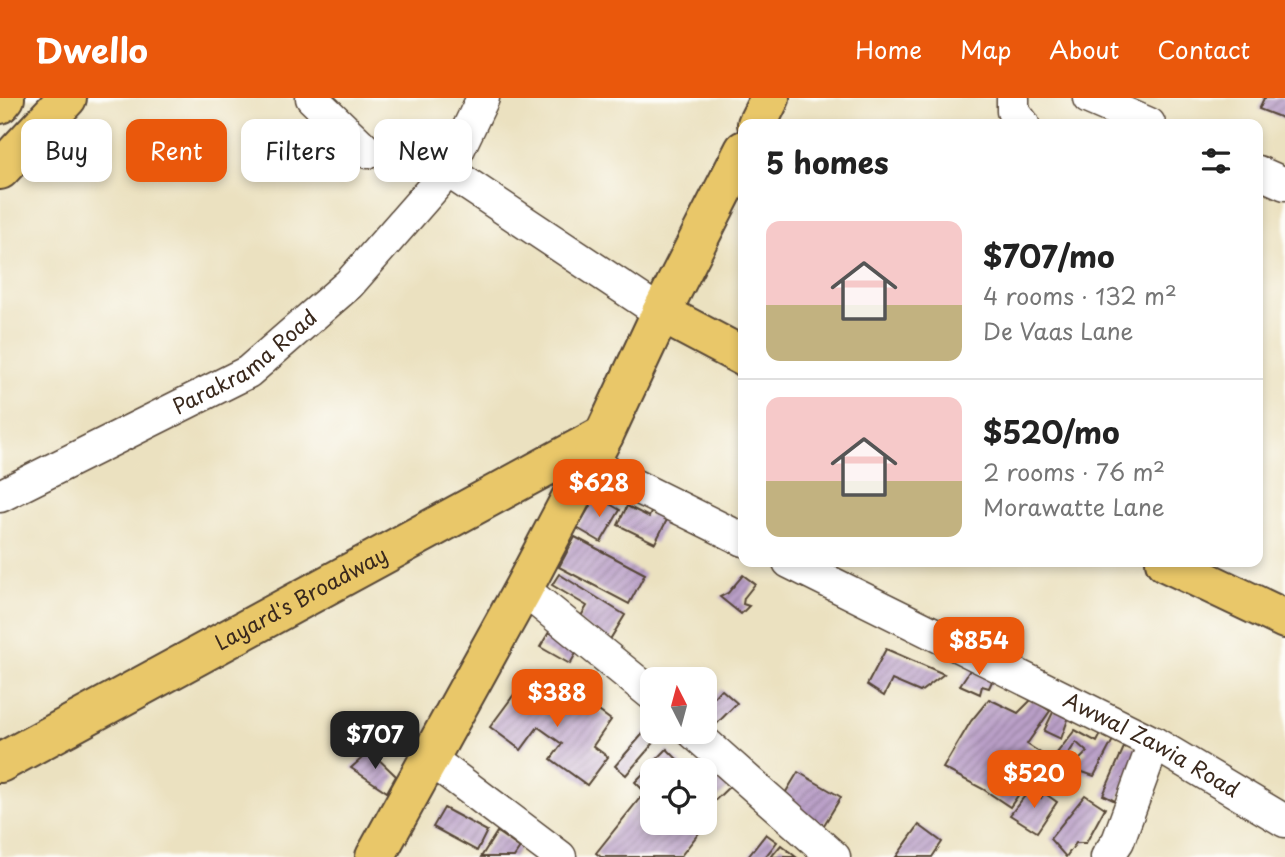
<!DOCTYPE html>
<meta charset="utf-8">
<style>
:root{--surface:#fff;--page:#f2f2f2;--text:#222;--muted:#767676;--line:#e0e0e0;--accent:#ea580c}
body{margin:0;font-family:"Playpen Sans",sans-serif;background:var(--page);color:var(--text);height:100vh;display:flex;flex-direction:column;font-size:26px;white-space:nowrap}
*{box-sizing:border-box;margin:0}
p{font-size:23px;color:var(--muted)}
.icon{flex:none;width:38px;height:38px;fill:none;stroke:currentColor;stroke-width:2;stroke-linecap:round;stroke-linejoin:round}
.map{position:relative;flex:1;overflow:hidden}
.side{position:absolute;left:738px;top:21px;width:525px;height:448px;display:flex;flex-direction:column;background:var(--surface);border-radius:14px;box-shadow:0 4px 10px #0003}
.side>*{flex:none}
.banner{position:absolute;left:21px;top:21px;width:612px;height:63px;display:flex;gap:14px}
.needle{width:46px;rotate:354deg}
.tools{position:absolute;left:640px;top:569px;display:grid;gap:14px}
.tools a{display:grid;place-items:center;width:77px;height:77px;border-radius:14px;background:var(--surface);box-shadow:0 4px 10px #0003;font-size:35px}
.price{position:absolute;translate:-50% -60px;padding:0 16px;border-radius:14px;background:var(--accent);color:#fff;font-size:23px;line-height:46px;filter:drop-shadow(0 2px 4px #0008)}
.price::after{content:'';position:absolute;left:50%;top:42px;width:21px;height:16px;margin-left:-10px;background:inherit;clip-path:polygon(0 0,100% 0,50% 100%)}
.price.on{background:#222;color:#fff}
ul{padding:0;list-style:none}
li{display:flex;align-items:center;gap:21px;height:175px;padding:0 28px}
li+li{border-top:2px solid var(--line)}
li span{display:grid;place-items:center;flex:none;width:196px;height:140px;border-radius:14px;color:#555}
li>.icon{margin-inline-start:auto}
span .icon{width:84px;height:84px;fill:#fffc;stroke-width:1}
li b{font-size:30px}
h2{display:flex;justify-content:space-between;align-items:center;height:84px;padding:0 28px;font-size:30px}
.chip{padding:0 24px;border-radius:14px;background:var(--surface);box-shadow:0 4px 10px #0003;font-size:24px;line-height:63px}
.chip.on{background:var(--accent);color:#fff}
header{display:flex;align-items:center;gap:42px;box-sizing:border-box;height:98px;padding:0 35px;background:var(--accent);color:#fff}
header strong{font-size:33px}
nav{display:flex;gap:38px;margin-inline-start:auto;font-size:24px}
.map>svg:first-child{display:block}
</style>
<header>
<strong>Dwello</strong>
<nav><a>Home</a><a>Map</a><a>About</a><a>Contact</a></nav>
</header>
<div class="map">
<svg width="1285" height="759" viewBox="0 0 1285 759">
<defs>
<pattern id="building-hatch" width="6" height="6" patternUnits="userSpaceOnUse" patternTransform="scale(1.75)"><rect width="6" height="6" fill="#b99fc7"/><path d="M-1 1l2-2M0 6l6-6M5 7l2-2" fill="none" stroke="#9882a1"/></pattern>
</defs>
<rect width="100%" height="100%" fill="#fdfcf7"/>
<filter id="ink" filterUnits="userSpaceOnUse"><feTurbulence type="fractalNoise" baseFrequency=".0143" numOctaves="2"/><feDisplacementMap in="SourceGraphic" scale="14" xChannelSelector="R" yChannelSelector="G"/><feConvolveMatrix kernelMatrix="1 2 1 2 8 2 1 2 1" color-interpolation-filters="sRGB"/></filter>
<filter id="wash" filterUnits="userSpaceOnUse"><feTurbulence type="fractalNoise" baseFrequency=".00686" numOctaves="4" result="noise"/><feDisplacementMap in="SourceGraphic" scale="28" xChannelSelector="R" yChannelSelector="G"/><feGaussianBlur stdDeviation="1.57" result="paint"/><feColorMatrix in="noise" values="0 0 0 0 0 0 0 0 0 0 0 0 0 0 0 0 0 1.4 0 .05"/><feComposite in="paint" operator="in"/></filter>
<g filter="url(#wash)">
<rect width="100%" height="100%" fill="#ebe1c0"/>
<g id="blocks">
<g fill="url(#building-hatch)">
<polygon points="1264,0 1285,0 1285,21 1259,11"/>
<polygon points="600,386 639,399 631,406 597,395"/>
<polygon points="596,398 620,412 601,444 577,430"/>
<polygon points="627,408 649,419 653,410 669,418 655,445 618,427"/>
<polygon points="575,439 645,476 629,506 559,469"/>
<polygon points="559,476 625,517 609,543 578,523 587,508 552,487"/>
<polygon points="743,477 755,486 744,500 743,506 749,508 741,516 720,499 728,495"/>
<polygon points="549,534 579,550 570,566 540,549"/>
<polygon points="886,551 944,576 920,594 892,582 884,598 867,587"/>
<polygon points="976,563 997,572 989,590 982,588 980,596 960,587"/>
<polygon points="521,587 552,610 567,590 611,622 593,648 608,659 587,687 551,661 562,646 538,629 521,652 490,629"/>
<polygon points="721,591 737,605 704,639 705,609"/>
<polygon points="989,601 1018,615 1032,601 1050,613 1027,646 1045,658 1010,709 983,691 943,670 971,623"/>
<polygon points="1056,608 1070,616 1061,641 1044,633"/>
<polygon points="647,631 658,640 626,677 615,668"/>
<polygon points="1075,632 1097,644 1102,634 1114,640 1094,678 1071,670 1087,654 1076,644 1067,658 1057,655"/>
<polygon points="1125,647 1141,651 1117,704 1103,697"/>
<polygon points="667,651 682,666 676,672 653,672 653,695 649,698 635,684"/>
<polygon points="370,653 396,678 387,694 351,670"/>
<polygon points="715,674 730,688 707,710 705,683"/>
<polygon points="798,674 841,699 824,727 781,702"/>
<polygon points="1028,694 1041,700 1044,695 1057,704 1037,734 1010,717"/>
<polygon points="1085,697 1105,710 1086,745 1076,745 1066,759 1050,741"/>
<polygon points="640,700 653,710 653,724 706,726 680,759 601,759 596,755"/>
<polygon points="444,710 487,733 477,753 433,729"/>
<polygon points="919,727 942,744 932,759 896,759"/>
<polygon points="497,734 520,750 514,759 481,759"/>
<polygon points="766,736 777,744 765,759 748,759"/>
<polygon points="781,747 796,759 771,759"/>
</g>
</g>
</g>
<g filter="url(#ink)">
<use href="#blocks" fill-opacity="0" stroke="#554536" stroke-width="2"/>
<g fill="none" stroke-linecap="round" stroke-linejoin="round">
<g stroke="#554536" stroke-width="35">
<g id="minor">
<polyline points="312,0 368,54"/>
<polyline points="1013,0 1013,13 1023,26"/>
<polyline points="1089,0 1149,26"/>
<polyline points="448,73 661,215"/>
<polyline points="1258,74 1285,86"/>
<polyline points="589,365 744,442"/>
<path id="s1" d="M0 398 248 274 349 186 448 73 483 0"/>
<path id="s2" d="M789 464 1154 645 1285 723"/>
<polyline points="523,491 653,597"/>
<polyline points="693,634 834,759"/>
<polyline points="429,660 560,759"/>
<polyline points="1107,759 1118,743 1154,645"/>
</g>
</g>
<g stroke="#554536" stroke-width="42">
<g id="major">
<polyline points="0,6 5,0"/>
<polyline points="757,26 770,0"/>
<polyline points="0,72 67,0"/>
<polyline points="661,215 744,259"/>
<polyline points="1165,464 1285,521"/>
<path id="s3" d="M0 665 604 337"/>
<polyline points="375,759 523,491 604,337 661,215 744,52"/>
</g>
</g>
<use href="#minor" stroke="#fff" stroke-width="32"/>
<use href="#major" stroke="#e9c769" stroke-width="38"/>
</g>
</g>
<g text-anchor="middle" stroke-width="5" stroke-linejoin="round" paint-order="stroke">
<g font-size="21" fill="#3b2a1e" stroke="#fdfcf7">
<text dy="7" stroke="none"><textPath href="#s1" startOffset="280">Parakrama Road</textPath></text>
<text dy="7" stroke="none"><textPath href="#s3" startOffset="343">Layard's Broadway</textPath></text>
<text dy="7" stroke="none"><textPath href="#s2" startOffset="406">Awwal Zawia Road</textPath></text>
</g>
</g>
</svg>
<div class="tools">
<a><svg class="needle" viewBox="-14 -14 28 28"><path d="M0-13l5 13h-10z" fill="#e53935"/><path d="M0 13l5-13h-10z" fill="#767676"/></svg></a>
<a><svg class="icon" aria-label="locate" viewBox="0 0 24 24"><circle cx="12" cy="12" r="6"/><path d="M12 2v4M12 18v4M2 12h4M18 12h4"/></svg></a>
</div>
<b class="price" style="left:599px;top:421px">$628</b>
<b class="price" style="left:979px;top:579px">$854</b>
<b class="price" style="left:557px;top:631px">$388</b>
<b class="price on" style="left:375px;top:673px">$707</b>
<b class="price" style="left:1034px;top:712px">$520</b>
<div class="banner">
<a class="chip">Buy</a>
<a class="chip on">Rent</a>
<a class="chip">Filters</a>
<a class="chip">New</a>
</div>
<section class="side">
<h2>5 homes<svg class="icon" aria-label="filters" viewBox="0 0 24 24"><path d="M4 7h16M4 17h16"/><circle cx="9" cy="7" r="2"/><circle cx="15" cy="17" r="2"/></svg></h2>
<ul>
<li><span style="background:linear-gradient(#f6c9c9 60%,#c2b280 0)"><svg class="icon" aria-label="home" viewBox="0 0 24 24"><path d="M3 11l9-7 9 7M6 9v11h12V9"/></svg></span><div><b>$707/mo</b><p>4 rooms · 132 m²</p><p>De Vaas Lane</p></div></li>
<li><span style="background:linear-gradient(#f6c9c9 60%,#c2b280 0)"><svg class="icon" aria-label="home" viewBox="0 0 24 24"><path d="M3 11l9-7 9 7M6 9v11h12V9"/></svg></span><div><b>$520/mo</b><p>2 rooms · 76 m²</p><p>Morawatte Lane</p></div></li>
</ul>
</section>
</div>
